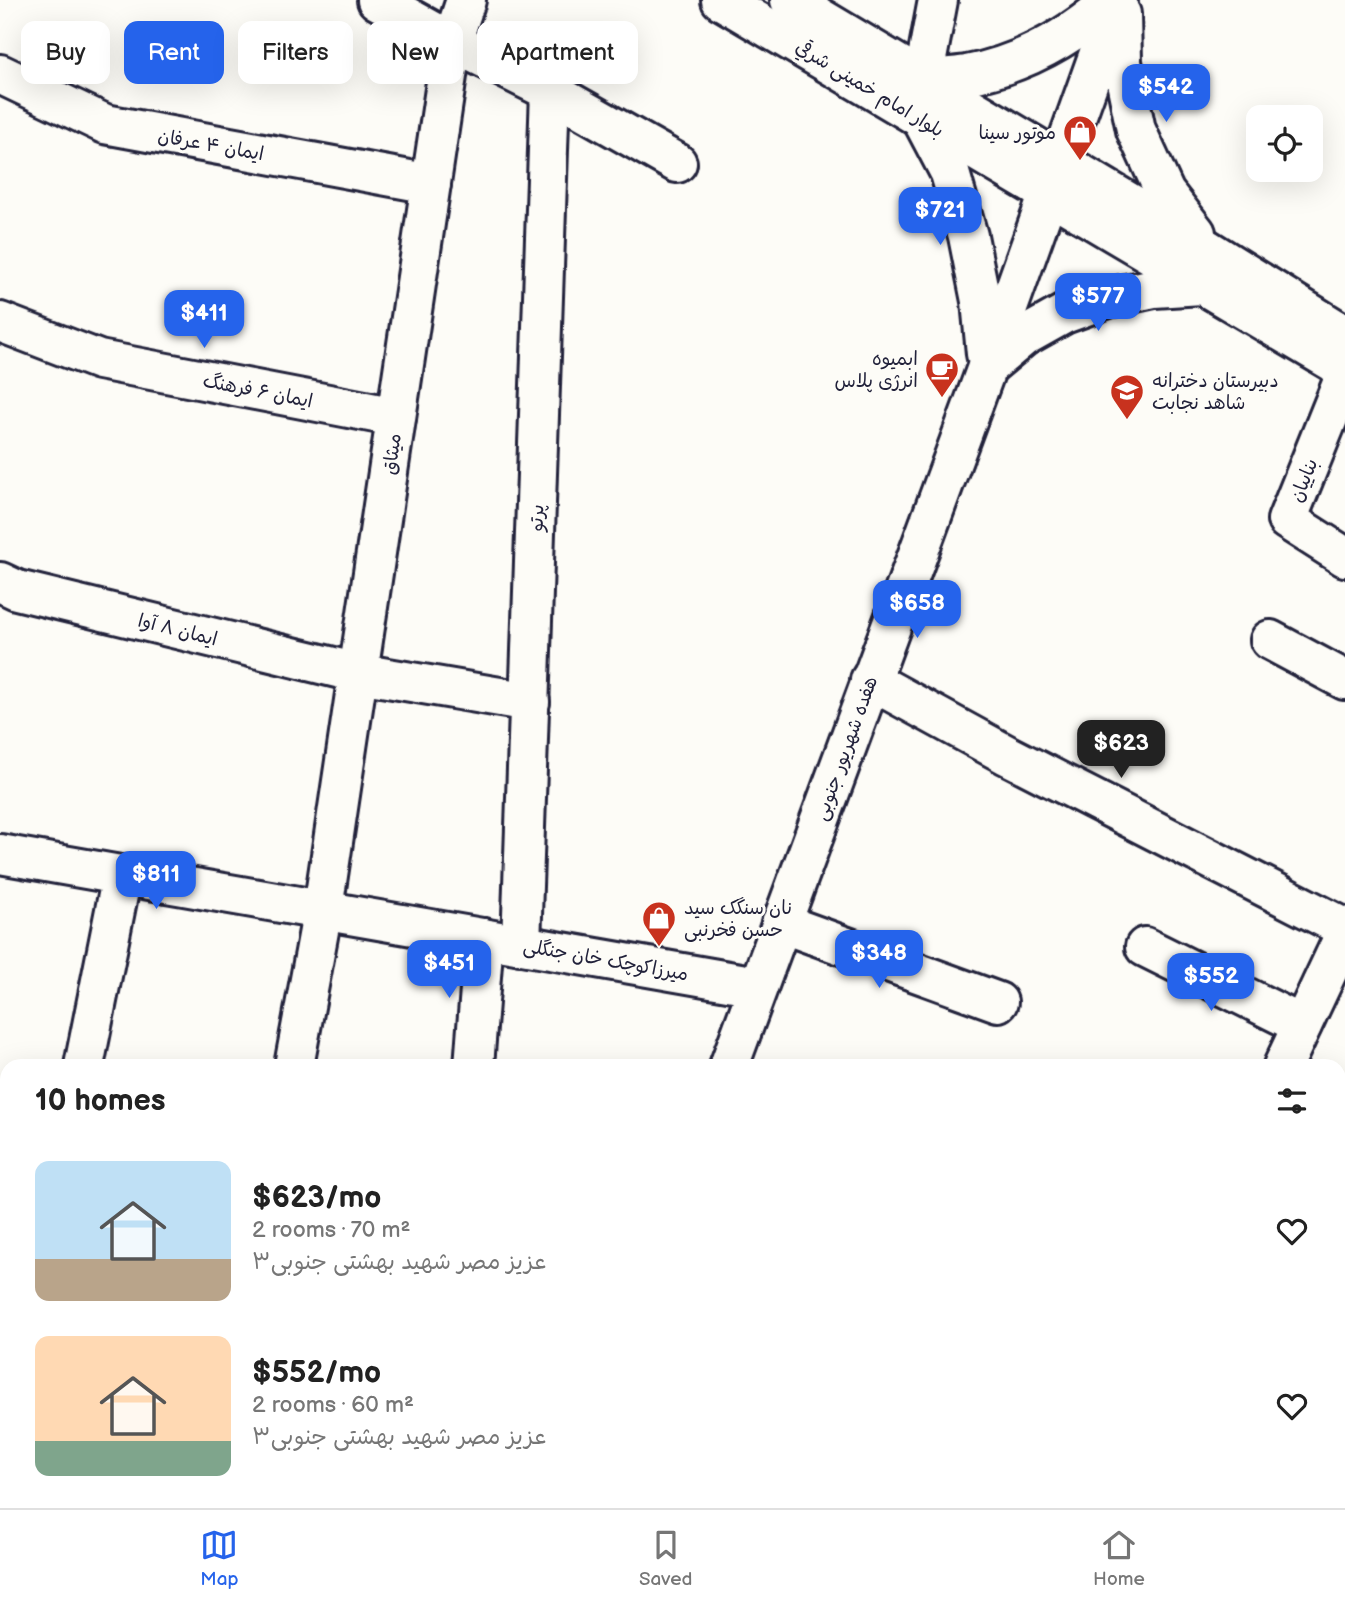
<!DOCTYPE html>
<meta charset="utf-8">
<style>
:root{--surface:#fff;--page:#f2f2f2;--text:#222;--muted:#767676;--line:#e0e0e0;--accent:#2563eb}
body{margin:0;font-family:"Balsamiq Sans","Playpen Sans Arabic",sans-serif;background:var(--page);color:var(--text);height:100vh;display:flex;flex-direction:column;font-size:26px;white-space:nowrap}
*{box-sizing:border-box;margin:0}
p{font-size:23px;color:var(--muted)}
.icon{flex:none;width:38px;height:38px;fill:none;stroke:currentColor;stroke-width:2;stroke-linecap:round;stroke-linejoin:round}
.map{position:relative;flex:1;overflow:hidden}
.details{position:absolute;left:0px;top:1059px;width:1346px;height:450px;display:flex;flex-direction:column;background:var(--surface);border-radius:21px 21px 0 0;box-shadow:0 7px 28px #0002}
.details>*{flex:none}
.hud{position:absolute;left:21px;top:21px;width:700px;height:63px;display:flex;gap:14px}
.controls{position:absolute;left:1246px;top:105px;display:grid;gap:14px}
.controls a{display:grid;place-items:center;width:77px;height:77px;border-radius:14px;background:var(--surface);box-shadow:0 7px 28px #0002;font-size:35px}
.price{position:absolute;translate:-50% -60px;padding:0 16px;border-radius:14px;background:var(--accent);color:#fff;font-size:23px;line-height:46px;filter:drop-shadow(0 2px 4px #0008)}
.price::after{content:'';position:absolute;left:50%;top:42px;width:21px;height:16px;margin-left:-10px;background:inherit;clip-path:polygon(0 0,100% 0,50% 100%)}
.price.current{background:#222;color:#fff}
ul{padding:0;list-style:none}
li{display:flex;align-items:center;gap:21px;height:175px;padding:0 35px}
li span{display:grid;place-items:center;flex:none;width:196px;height:140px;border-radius:14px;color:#555}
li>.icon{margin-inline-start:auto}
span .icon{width:84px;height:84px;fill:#fffc;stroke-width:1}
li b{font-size:30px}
h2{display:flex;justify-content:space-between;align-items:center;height:84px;padding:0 35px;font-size:30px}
.pill{padding:0 24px;border-radius:14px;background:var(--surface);box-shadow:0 7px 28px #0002;font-size:24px;line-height:63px}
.pill.current{background:var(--accent);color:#fff}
.tab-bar{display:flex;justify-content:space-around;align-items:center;height:98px;border-top:2px solid var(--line);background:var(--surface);font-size:19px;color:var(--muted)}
.tab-bar a{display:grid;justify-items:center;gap:4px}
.tab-bar .current{color:var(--accent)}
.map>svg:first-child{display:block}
</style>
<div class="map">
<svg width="1345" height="1508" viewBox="0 0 1345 1508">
<rect width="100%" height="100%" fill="#fdfcf7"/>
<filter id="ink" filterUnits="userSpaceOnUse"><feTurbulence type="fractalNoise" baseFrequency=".0143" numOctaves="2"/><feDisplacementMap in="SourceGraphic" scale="14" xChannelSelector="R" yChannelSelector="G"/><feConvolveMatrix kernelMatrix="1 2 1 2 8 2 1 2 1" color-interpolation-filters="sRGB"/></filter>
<g filter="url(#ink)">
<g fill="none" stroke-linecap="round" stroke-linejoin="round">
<g stroke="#22223b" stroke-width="44">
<g id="minor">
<polyline points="377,0 452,42 550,91 677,163"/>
<polyline points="0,74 105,124 431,184"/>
<polyline points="923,80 938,0"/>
<polyline points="0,322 99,360 396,417"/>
<polyline points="1345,376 1287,520 1345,557"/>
<polyline points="0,582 17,590 358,673 530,702"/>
<polyline points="1270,640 1345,680"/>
<polyline points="870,680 1007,755 1345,928"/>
<polyline points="781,923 998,1002"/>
<polyline points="521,945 550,91"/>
<polyline points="1145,947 1302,1025"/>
<polyline points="84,1066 122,875"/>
<polyline points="294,1066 323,909 452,42 466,0"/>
<polyline points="474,1066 484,938"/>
<polyline points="1283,1066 1345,934"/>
<polyline points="0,1237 7,1240"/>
<polyline points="1339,1305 1345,1308"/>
<polyline points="1339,1469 1345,1472"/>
<polyline points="151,1502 172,1508"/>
<polyline points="214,1508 215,1502"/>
</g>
</g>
<g stroke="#22223b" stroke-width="44">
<g id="major">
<polyline points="721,0 1345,369"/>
<polyline points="790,0 1207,249 1345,335"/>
<polyline points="1121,14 1122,62 1136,130 1165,193 1196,233"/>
<path d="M923 80C938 78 953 77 967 75 1024 64 1070 38 1112 0"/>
<polyline points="921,118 950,173 968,236 981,301 986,354"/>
<polyline points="987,367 1023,337 1064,314 1108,298 1154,288 1202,285"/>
<polyline points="0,854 757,986"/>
<polyline points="729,1066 987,367 1118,0"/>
<polyline points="544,1508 547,1502"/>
<polyline points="589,1508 591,1502"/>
</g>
</g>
<use href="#minor" stroke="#fdfcf7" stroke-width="38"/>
<use href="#major" stroke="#fdfcf7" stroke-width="38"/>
</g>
</g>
<defs>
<g id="shop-pin" transform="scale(1.75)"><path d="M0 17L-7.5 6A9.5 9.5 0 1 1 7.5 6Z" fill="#c8321e" stroke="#fdfcf7"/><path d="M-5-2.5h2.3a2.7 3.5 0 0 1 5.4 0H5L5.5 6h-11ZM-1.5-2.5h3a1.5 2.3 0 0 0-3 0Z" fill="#fff"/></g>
<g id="cafe-pin" transform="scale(1.75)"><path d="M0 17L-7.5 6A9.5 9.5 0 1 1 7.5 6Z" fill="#c8321e" stroke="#fdfcf7"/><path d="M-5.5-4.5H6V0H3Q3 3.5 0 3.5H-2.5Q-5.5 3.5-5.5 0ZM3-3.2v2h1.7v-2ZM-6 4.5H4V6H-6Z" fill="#fff"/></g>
<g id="school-pin" transform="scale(1.75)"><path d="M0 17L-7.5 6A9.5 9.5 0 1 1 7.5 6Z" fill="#c8321e" stroke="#fdfcf7"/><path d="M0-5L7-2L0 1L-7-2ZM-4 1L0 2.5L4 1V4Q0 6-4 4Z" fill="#fff"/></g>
</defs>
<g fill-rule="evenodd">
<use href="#shop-pin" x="1080" y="132"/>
<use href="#cafe-pin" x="942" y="369"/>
<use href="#school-pin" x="1127" y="391"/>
<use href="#shop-pin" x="659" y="918"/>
</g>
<g text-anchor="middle" stroke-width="6" stroke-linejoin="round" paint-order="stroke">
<g font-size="19" fill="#22223b" stroke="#fdfcf7">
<text transform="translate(870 88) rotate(31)" y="7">بلوار امام خمینی شرقي</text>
<text transform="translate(211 144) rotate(10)" y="7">ایمان ۴ عرفان</text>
<text transform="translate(258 390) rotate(11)" y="7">ایمان ۶ فرهنگ</text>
<text transform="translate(391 454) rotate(-82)" y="7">میثاق</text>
<text transform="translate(1303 480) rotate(-68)" y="7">بناییان</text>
<text transform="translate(536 518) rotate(-88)" y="7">پرتو</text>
<text transform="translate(178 629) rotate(14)" y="7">ایمان ۸ آوا</text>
<text transform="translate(845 748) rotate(-70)" y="7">هفده شهریور جنوبی</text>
<text transform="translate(606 959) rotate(10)" y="7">میرزاکوچک خان جنگلی</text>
</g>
<g font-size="19" fill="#22223b" stroke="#fdfcf7" text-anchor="end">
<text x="1056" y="139">موتور سینا</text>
<text x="918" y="365">ابمیوه<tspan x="918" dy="22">انرژی پلاس</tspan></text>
<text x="1152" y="387" text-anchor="start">دبیرستان دخترانه<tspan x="1152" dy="22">شاهد نجابت</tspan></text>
<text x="684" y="914" text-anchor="start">نان سنگک سید<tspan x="684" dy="22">حسن فخرنبی</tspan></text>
</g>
</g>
</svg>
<div class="controls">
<a><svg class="icon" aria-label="locate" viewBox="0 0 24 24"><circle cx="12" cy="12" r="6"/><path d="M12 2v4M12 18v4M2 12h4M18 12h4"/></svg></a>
</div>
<b class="price" style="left:1166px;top:124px">$542</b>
<b class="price" style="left:940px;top:247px">$721</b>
<b class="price" style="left:1098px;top:333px">$577</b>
<b class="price" style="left:204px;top:350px">$411</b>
<b class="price" style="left:917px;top:640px">$658</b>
<b class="price current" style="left:1121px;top:780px">$623</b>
<b class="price" style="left:156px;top:911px">$811</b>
<b class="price" style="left:879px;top:990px">$348</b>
<b class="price" style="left:449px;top:1000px">$451</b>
<b class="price" style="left:1211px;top:1013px">$552</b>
<div class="hud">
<a class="pill">Buy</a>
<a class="pill current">Rent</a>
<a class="pill">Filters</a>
<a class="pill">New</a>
<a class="pill">Apartment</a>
</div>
<section class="details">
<h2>10 homes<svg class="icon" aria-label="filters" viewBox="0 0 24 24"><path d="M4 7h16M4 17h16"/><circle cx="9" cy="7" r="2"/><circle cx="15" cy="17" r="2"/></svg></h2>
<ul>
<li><span style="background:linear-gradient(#bfe0f5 70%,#b9a48a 0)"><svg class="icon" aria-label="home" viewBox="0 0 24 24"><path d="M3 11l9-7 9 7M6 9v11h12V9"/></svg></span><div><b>$623/mo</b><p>2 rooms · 70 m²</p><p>عزیز مصر شهید بهشتی جنوبی۳</p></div><svg class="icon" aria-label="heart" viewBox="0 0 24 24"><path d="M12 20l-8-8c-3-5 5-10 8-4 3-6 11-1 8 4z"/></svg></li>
<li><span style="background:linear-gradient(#ffd9b3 75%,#7fa58c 0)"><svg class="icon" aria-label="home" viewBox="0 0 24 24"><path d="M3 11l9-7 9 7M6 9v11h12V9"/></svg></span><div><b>$552/mo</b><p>2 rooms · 60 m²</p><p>عزیز مصر شهید بهشتی جنوبی۳</p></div><svg class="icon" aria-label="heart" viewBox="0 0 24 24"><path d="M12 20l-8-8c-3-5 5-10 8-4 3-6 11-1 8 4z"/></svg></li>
</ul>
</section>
</div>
<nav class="tab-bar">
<a class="current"><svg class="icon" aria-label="map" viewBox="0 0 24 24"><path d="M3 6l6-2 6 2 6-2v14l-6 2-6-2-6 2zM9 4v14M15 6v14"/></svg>Map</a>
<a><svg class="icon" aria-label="saved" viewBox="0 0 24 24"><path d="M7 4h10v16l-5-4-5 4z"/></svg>Saved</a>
<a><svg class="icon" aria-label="home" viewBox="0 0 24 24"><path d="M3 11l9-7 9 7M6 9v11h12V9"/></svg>Home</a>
</nav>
